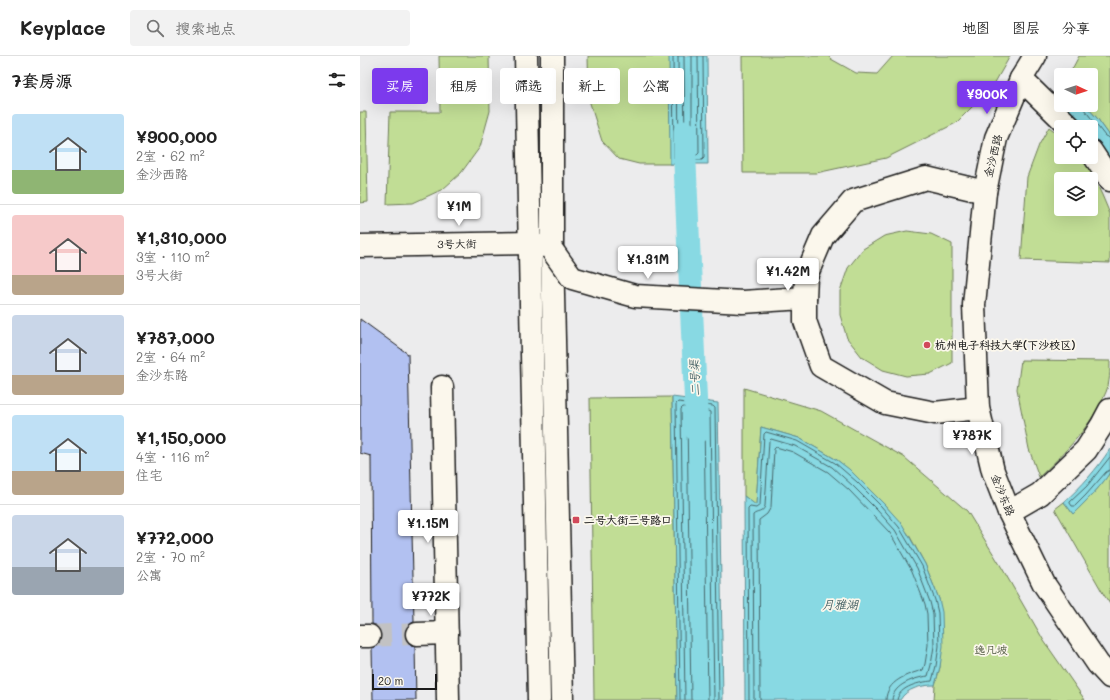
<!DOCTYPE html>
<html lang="zh">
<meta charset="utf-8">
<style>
:root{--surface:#fff;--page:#f2f2f2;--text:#222;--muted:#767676;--line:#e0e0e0;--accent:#7c3aed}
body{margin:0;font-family:Mali,"LXGW WenKai TC",sans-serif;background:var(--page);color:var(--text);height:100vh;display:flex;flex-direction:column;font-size:15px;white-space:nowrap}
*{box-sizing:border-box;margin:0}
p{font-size:13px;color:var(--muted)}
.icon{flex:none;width:22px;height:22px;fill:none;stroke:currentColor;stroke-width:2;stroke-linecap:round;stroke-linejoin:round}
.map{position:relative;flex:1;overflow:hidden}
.panel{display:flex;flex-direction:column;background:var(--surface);width:360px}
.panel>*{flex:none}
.guide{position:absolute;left:12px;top:12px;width:380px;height:36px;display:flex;gap:8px}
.needle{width:26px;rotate:93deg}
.tools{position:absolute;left:694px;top:12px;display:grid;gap:8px}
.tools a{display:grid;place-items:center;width:44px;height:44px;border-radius:4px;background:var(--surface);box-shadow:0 4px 16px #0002;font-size:20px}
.scale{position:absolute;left:12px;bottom:10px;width:65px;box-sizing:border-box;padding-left:4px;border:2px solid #1c1c1c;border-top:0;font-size:11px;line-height:14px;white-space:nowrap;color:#1c1c1c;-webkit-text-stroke:3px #fbf7ec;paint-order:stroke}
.price{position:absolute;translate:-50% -34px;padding:0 9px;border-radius:4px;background:#fff;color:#222;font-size:13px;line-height:26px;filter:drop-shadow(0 1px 2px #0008)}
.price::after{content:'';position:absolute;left:50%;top:24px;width:12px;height:9px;margin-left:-6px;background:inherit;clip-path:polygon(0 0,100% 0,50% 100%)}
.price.selected{background:var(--accent);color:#fff}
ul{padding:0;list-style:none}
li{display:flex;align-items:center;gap:12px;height:100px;padding:0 12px}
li+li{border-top:1px solid var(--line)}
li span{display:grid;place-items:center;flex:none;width:112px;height:80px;border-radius:4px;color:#555}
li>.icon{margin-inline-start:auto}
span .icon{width:48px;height:48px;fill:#fffc;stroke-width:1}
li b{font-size:17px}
h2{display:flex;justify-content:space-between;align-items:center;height:48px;padding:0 12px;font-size:17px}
.chip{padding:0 14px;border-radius:4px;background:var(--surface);box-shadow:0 4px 16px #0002;font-size:14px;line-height:36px}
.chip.selected{background:var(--accent);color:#fff}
header{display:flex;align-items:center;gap:24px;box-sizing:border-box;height:56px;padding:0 20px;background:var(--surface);border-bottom:1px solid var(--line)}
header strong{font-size:19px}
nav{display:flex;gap:22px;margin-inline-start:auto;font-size:14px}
.search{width:280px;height:36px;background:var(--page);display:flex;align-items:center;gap:10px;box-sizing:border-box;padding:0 14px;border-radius:4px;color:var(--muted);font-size:15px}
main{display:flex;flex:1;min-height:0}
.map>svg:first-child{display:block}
</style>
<header>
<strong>Keyplace</strong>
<div class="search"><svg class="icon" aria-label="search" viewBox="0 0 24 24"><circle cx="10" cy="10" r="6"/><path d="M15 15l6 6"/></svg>搜索地点</div>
<nav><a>地图</a><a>图层</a><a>分享</a></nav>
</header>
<main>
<section class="panel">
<h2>7套房源<svg class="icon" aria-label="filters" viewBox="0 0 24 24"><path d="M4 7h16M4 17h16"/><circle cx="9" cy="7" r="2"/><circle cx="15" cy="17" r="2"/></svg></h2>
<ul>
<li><span style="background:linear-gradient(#bfe0f5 70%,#8fb573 0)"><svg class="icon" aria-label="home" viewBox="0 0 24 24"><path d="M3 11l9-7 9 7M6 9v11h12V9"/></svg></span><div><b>¥900,000</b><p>2室 · 62 m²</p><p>金沙西路</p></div></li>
<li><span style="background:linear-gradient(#f6c9c9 75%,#b9a48a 0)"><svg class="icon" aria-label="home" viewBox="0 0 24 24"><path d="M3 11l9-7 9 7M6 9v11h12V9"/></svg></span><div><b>¥1,310,000</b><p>3室 · 110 m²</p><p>3号大街</p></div></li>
<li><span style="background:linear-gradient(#c9d6e8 75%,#b9a48a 0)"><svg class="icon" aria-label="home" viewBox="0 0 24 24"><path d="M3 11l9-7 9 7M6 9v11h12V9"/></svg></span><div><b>¥787,000</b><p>2室 · 64 m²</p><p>金沙东路</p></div></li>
<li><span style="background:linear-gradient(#bfe0f5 70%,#b9a48a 0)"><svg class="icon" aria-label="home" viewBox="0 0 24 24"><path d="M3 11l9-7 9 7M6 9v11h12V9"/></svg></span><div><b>¥1,150,000</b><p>4室 · 116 m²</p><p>住宅</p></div></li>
<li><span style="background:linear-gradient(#c9d6e8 65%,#9aa5b1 0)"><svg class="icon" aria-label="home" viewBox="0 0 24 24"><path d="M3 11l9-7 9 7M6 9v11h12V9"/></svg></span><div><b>¥772,000</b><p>2室 · 70 m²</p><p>公寓</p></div></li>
</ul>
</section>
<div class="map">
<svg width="750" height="644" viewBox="0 0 750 644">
<rect width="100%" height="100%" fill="#ececed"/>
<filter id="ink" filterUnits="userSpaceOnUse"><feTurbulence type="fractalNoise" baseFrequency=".025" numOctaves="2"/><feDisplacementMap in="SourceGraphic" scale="8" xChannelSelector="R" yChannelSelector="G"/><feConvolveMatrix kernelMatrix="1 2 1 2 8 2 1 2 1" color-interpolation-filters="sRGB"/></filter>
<g filter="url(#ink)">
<g fill="#c1dd95" stroke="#6e7c58" fill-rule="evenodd">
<polygon points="79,0 129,0 130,55 120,91 101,117 83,133 53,147 27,148 30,56 80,56"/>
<polygon points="228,0 323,0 325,108 279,108 259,103 242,85 229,44"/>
<polygon points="382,0 468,0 471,3 496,17 517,18 533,0 650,0 633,30 596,67 526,102 456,117 383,117"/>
<polygon points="719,0 750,0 750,80 737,62 725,49 731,49 731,19 709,19"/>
<polygon points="0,56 6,56 8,146 0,147"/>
<path d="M689 71 701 80V101H721L731 116 742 139 750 158V207L661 204 667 121 679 89ZM701 123H731V153H701Z"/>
<polygon points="547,175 571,178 592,188 592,307 570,318 546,320 523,314 502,301 487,282 480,259 480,235 488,212 503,193 524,180"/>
<path d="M661 304 750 305C750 315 750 326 746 336 732 369 705 397 679 421L669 393 657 333Z"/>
<polygon points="384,332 461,355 544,401 607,455 642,512 684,585 725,644 574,644 575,629 580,611 579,543 565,508 549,479 524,448 489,414 477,404 439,382 401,371 396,450 384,440"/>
<polygon points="312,341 317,644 234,644 230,342"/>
<path d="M750 416V548L744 539 695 453 704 446 713 458C726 445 740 432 750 416Z"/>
</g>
<g fill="#88d9e3" stroke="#5d8d93">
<polygon points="309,0 347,0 348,108 310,108"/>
<polygon points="704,49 725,49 737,62 750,80 750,106 744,96 731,79 731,71 724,71 704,50"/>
<polygon points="312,341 358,347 363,644 317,644"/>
<path d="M401 371 439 382 477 404 489 413 524 448 542 468 565 508 579 543 582 556 583 590 580 611 575 629C562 629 547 632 540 644H385L384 440 396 449Z"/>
<path d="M750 393C750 400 750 409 750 415 748 424 720 451 713 458L704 446C722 430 737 413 750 393Z"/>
</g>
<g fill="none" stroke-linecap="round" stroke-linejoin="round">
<g stroke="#47686c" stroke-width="1">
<polyline points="313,0 314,102 316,104 342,104 344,102 343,0"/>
<polyline points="318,0 319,97 321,99 337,99 339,97 338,0"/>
<polyline points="324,0 325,91 327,93 331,93 332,91 332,0"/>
<polyline points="723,49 724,53 745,80 750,82"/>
<polyline points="750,401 727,430 710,446 710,447 712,450 715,450 726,439 746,416 750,414"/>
<polyline points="320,644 316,348 318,346 353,350 355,352 359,644"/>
<polyline points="325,644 321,353 323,351 348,355 350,356 354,644"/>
<polyline points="331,644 327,360 329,358 342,360 344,362 348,644"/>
<path d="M389 644 388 453 390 451 396 452 400 449 404 378 406 376 437 385 475 407 497 426 521 450 539 471 562 510 575 544 578 557 579 590 576 610 572 625C561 626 539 630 537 644"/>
<path d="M394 644 393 459C397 455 402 458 405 450L409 385 411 383 435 390 472 411 493 430 517 454 535 474 557 512 570 546 573 558 574 590 571 609 568 620C555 622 533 628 532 644"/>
<path d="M400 644 399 464 407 458 411 451 414 393 416 391 433 396 468 416 489 434 512 458 530 477 552 515 565 548 567 558 568 589 565 608 563 614C548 618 526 625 526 644"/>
</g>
<polyline stroke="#88d9e3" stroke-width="23" points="325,76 325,108 337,376"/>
</g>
<polygon fill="#b2c1f1" stroke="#1c1c1c" points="0,263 48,298 54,566 50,568 46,572 45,578 47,585 51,589 55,590 56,644 13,644 12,592 16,591 20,587 21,580 20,573 16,569 12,568 11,400 0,397"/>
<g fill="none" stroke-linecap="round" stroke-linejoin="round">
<polyline stroke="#c2c2c3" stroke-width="22" stroke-dasharray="22 11" stroke-linecap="butt" points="9,580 57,578"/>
<g stroke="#1c1c1c" stroke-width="25">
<g id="street">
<polyline points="675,0 661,23 636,82 625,136 614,249 618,352 633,415 649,456 684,528 738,608 750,621"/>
<polyline points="661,23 710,71"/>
<polyline points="731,95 750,124"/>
<polyline points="383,246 445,242"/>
<polyline points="82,331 88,644"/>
<polyline points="618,352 575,357 525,347 461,310 445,265 445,242 446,220 463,180 493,145 566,122 625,136"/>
<polyline points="649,456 680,438 726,394 742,369 750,354"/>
<polyline points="57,578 87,577"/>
<polyline points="0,580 9,580"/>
</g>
</g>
<g stroke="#1c1c1c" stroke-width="25">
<polyline id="secondary" points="0,190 169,187 192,194"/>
</g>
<g stroke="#1c1c1c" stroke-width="25">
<g id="primary">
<polyline points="166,0 179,644"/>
<polyline points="192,0 192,194 202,644"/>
</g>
</g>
<use href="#street" stroke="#fbf7ec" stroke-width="22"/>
<use href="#secondary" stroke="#fbf7ec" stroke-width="22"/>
<use href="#primary" stroke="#fbf7ec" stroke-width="22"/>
<g stroke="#1c1c1c" stroke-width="25" stroke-linecap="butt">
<polyline id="street-bridge" points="192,194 212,222 275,240 383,246"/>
</g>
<use href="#street-bridge" stroke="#fbf7ec" stroke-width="22"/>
</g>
</g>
<g fill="#d1495b" stroke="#fbf7ec" stroke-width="1.5">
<circle cx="567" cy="289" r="4"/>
<rect x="212" y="460" width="8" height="8" rx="2"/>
</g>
<g text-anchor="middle" stroke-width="3.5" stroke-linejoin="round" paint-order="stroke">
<g font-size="11" fill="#1c1c1c" stroke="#fbf7ec">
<text transform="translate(633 100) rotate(-76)" y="4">金沙西路</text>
<text transform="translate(97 188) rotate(-1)" y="4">3号大街</text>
<text transform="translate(643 439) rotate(68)" y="4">金沙东路</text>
</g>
<g font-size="11" font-weight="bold" fill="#1c1c1c" stroke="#fbf7ec" text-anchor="start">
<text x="575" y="293">杭州电子科技大学(下沙校区)</text>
<text x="224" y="468">二号大街三号路口</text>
</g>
<g font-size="11" fill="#4e5640" stroke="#fbf7ec">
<text x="631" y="598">逸凡坡</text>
</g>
<g font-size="12" font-style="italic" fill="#425e62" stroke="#fbf7ec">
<text transform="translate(335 322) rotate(-92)" y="4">二号渠</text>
<text x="480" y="553">月雅湖</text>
</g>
</g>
</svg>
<div class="tools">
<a><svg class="needle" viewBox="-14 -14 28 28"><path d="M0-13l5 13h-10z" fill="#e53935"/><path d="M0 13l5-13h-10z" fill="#767676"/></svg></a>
<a><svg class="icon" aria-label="locate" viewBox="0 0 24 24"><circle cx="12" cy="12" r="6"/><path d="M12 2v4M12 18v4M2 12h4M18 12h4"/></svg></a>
<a><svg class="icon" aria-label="layers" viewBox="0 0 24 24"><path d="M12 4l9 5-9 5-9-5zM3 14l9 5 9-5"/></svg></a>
</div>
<div class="scale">20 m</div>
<b class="price selected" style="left:627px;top:59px">¥900K</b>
<b class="price" style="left:99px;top:171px">¥1M</b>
<b class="price" style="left:288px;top:224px">¥1.31M</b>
<b class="price" style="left:428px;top:236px">¥1.42M</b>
<b class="price" style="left:612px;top:400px">¥787K</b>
<b class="price" style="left:68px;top:488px">¥1.15M</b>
<b class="price" style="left:71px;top:561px">¥772K</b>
<div class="guide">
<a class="chip selected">买房</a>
<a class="chip">租房</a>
<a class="chip">筛选</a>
<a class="chip">新上</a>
<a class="chip">公寓</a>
</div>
</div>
</main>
